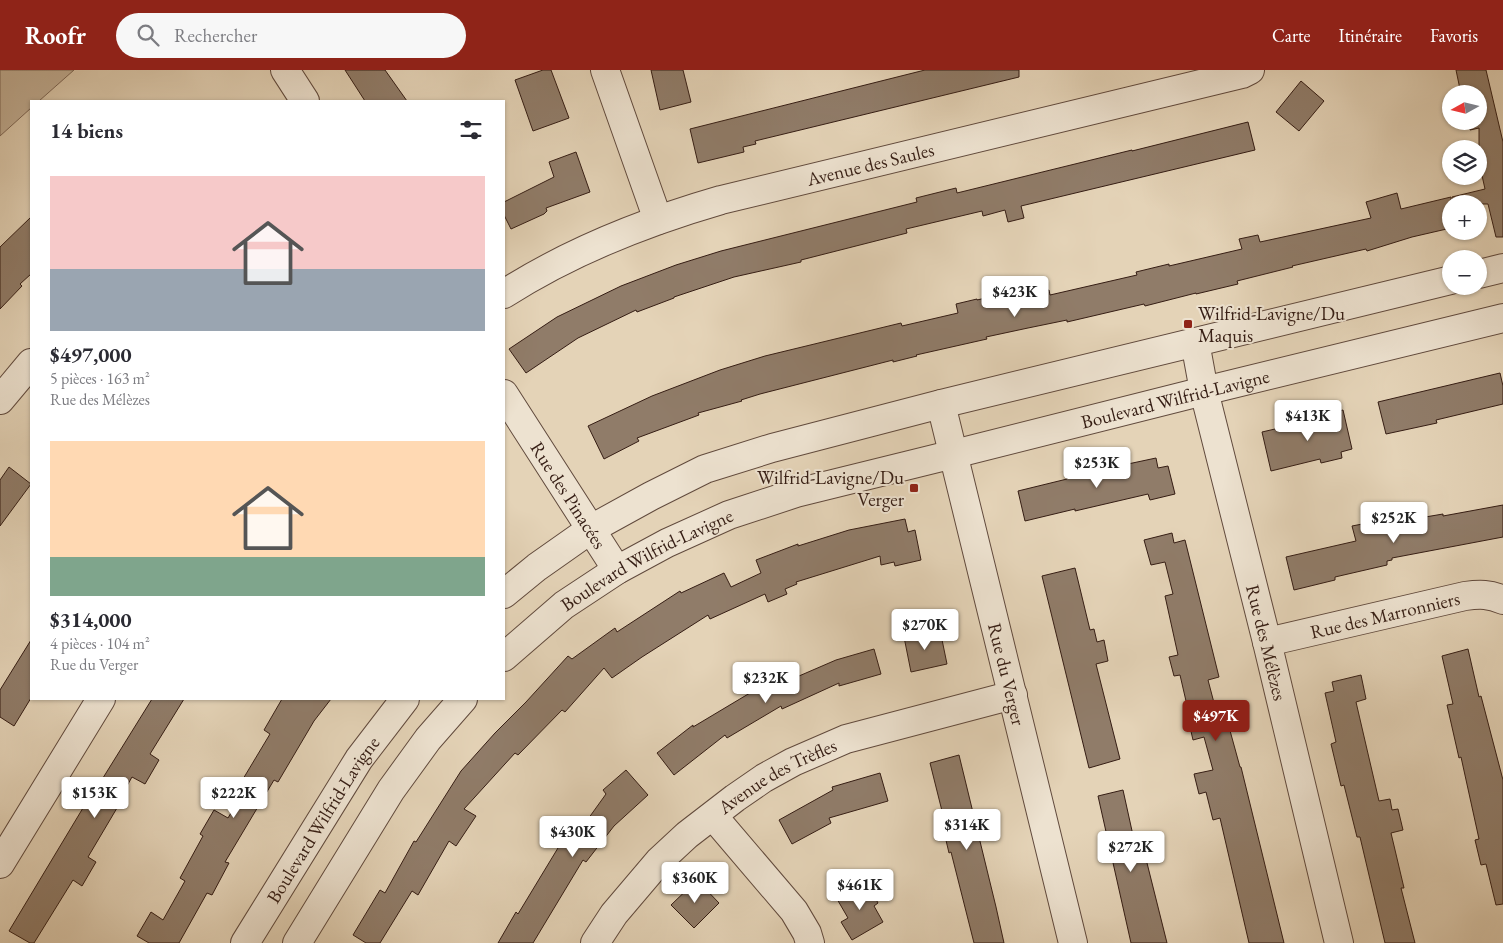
<!DOCTYPE html>
<html lang="fr">
<meta charset="utf-8">
<style>
:root{--surface:#fff;--page:#f7f7f7;--text:#2b2b33;--muted:#7c7c81;--accent:#8f2418}
body{margin:0;font-family:"EB Garamond",serif;background:var(--page);color:var(--text);height:100vh;display:flex;flex-direction:column;font-size:19px;white-space:nowrap}
*{box-sizing:border-box;margin:0}
p{font-size:16px;color:var(--muted)}
.icon{flex:none;width:28px;height:28px;fill:none;stroke:currentColor;stroke-width:2;stroke-linecap:round;stroke-linejoin:round}
.map{position:relative;flex:1;overflow:hidden}
.sheet{position:absolute;left:30px;top:30px;width:475px;height:600px;display:flex;flex-direction:column;background:var(--surface);border-radius:0px;box-shadow:0 1px 4px #0004}
.sheet>*{flex:none}
.needle{width:32px;rotate:262deg}
.fabs{position:absolute;left:1442px;top:15px;display:grid;gap:10px}
.fabs a{display:grid;place-items:center;width:45px;height:45px;border-radius:50%;background:var(--surface);box-shadow:0 1px 4px #0004;font-size:25px}
.price{position:absolute;translate:-50% -42px;padding:0 11px;border-radius:5px;background:#fff;color:#222;font-size:16px;line-height:32px;filter:drop-shadow(0 1px 2px #0008)}
.price::after{content:'';position:absolute;left:50%;top:30px;width:15px;height:11px;margin-left:-8px;background:inherit;clip-path:polygon(0 0,100% 0,50% 100%)}
.price.current{background:var(--accent);color:#fff}
ul{padding:0;list-style:none}
li{display:grid;align-content:center;gap:10px;height:265px;padding:0 20px}
li span{display:grid;place-items:center;height:155px;border-radius:0px;color:#555}
li>.icon{margin-inline-start:auto}
span .icon{width:90px;height:90px;fill:#fffc;stroke-width:1}
li b{font-size:21px}
h2{display:flex;justify-content:space-between;align-items:center;height:60px;padding:0 20px;font-size:21px}
header{display:flex;align-items:center;gap:30px;box-sizing:border-box;height:70px;padding:0 25px;background:var(--accent);color:#fff}
header strong{font-size:24px}
nav{display:flex;gap:28px;margin-inline-start:auto;font-size:18px}
.search{width:350px;height:45px;background:var(--page);display:flex;align-items:center;gap:12px;box-sizing:border-box;padding:0 18px;border-radius:28px;color:var(--muted);font-size:19px}
.map>svg:first-child{display:block}
</style>
<header>
<strong>Roofr</strong>
<div class="search"><svg class="icon" aria-label="search" viewBox="0 0 24 24"><circle cx="10" cy="10" r="6"/><path d="M15 15l6 6"/></svg>Rechercher</div>
<nav><a>Carte</a><a>Itinéraire</a><a>Favoris</a></nav>
</header>
<div class="map">
<svg width="1503" height="873" viewBox="0 0 1503 873">
<rect width="100%" height="100%" fill="#e4d3b7"/>
<filter id="stains"><feTurbulence type="fractalNoise" baseFrequency=".004" numOctaves="4"/><feColorMatrix values="0 0 0 0 .2 0 0 0 0 .09 0 0 0 0 .02 0 0 0 .5 -.17"/></filter>
<radialGradient id="worn" r=".72"><stop offset=".6" stop-color="#630" stop-opacity="0"/><stop offset="1" stop-color="#630" stop-opacity=".3"/></radialGradient>
<polygon fill="#c6b49b" stroke="#7e6858" points="0,0 74,0 39,31 31,31 31,38 0,66"/>
<g fill="#907c69" stroke="#351d14">
<polygon points="345,0 385,0 407,31 365,31"/>
<polygon points="543,0 551,0 569,48 533,61 515,10"/>
<polygon points="651,0 683,0 691,32 660,40"/>
<polygon points="925,0 1019,0 1019,7 755,71 756,74 743,77 744,82 698,93 690,59"/>
<polygon points="1456,0 1486,0 1503,72 1503,167 1496,167 1488,134 1453,134 1452,127 1485,119 1479,92 1479,58 1470,60 1468,51 1479,51 1479,24 1461,24"/>
<polygon points="1301,11 1324,31 1299,61 1276,42"/>
<polygon points="1248,52 1255,80 1021,136 1024,148 1008,152 1005,140 983,146 982,141 906,159 907,163 801,190 801,192 734,207 674,227 674,228 637,242 636,240 578,268 526,303 509,279 557,247 621,216 676,195 721,181 917,132 916,128 956,118 957,123 1132,80 1132,81"/>
<polygon points="576,82 590,122 546,138 547,141 544,144 511,159 504,145 504,132 554,107 549,92"/>
<polygon points="1397,123 1401,139 1451,127 1451,158 1412,167 1367,181 1366,179 1292,196 1293,197 1237,211 1238,214 1196,224 1196,223 1145,236 1144,234 1067,252 1067,250 1028,258 986,267 987,269 916,285 917,286 893,292 893,290 760,324 741,330 742,331 698,343 699,345 637,368 639,371 604,389 588,356 652,326 720,300 765,286 901,253 902,256 958,243 956,234 977,229 977,230 990,227 992,235 1049,220 1050,225 1137,205 1136,202 1169,194 1169,196 1242,179 1239,169 1258,165 1260,172 1371,148 1366,132"/>
<polygon points="31,147 31,204 20,214 22,216 0,239 0,177"/>
<polygon points="1500,303 1503,316 1503,334 1436,350 1437,353 1386,364 1378,332"/>
<polygon points="1343,340 1352,379 1341,382 1342,388 1321,393 1320,389 1271,401 1262,362 1314,350 1314,347"/>
<polygon points="1156,388 1158,398 1168,396 1175,424 1150,430 1148,424 1075,441 1075,439 1025,451 1018,421 1067,409 1067,407"/>
<polygon points="9,397 31,414 0,456 0,410"/>
<polygon points="1503,435 1503,467 1392,488 1392,490 1387,491 1387,495 1335,507 1335,510 1294,520 1286,487 1356,471 1352,456 1383,450 1384,454 1443,444 1443,446"/>
<polygon points="905,449 908,462 915,460 921,490 895,496 894,492 881,495 880,486 796,512 797,514 785,519 787,524 768,532 765,524 710,549 708,545 642,587 612,608 604,598 565,642 562,640 518,685 515,683 464,739 476,746 456,776 449,771 418,825 412,821 380,873 366,873 353,865 380,820 385,823 414,771 416,772 461,701 495,663 526,632 568,586 572,589 615,558 617,562 680,521 681,523 724,503 731,517 761,503 756,490 798,474 798,476 849,460"/>
<polygon points="1172,463 1174,473 1185,470 1219,607 1208,610 1218,648 1226,646 1240,697 1241,697 1284,873 1249,873 1220,748 1213,750 1206,722 1199,724 1194,704 1213,700 1204,667 1193,670 1187,644 1189,644 1180,605 1174,606 1169,587 1178,585 1165,526 1173,524 1165,492 1151,495 1144,470"/>
<polygon points="1075,498 1090,560 1094,559 1097,572 1104,570 1108,591 1096,594 1120,689 1089,698 1042,506"/>
<polygon points="940,560 947,594 911,602 904,567"/>
<polygon points="31,570 31,628 14,656 0,647 0,620"/>
<polygon points="874,579 881,604 839,616 839,613 782,639 781,636 727,668 725,665 674,705 657,683 693,655 693,657 770,611 767,605 793,593 799,606 836,590"/>
<polygon points="1468,579 1479,627 1481,626 1503,710 1503,834 1496,835 1486,794 1481,795 1475,770 1479,769 1461,687 1459,688 1447,635 1453,634 1442,586"/>
<polygon points="1361,605 1366,629 1356,632 1379,731 1390,729 1392,740 1398,739 1403,760 1391,763 1404,818 1401,818 1415,873 1385,873 1360,767 1357,767 1344,715 1341,716 1331,674 1336,672 1325,623 1334,621 1332,612"/>
<polygon points="152,629 184,629 150,684 159,690 145,714 132,707 115,737 117,738 88,787 96,792 82,816 73,810 34,873 30,873 9,861 92,723 93,724"/>
<polygon points="282,629 331,629 314,651 278,712 274,710 225,792 229,793 212,825 207,823 179,873 149,873 137,866 151,842 163,850 185,811 180,808 203,766 200,764 214,740 228,748 249,712 243,709 270,664 264,660"/>
<polygon points="959,685 996,837 1004,873 974,873 951,782 949,783 940,745 943,745 930,693"/>
<polygon points="626,700 648,725 614,756 586,792 583,790 533,873 498,873 516,842 518,844 561,773 556,769 572,748 583,756 606,724 603,720"/>
<polygon points="880,703 888,731 829,748 831,753 792,774 779,750 833,720 832,717"/>
<polygon points="1123,720 1136,779 1143,777 1167,873 1131,873 1098,726"/>
<polygon points="697,810 719,833 694,858 671,835"/>
<polygon points="867,813 878,833 874,836 883,852 852,870 841,852 848,848 837,829"/>
</g>
<g fill="none" stroke-linecap="round" stroke-linejoin="round">
<g stroke="#614a3d" stroke-width="30">
<g id="minor">
<polyline points="285,0 305,31"/>
<polyline points="605,0 658,150"/>
<polyline points="1479,204 1503,198"/>
<path id="s1" d="M504 224C571 181 645 152 721 130L1242 4 1250 0"/>
<path id="s2" d="M1195 272 1204 321 1267 572 1339 873"/>
<path id="s3" d="M504 324 617 500"/>
<polyline points="0,330 31,293"/>
<path id="s4" d="M941 334 1073 873"/>
<polyline points="504,524 537,497 591,459 651,426 705,399 772,378 941,334 1451,210"/>
<path id="s5" d="M1267 572 1465 526C1480 524 1490 524 1503 530"/>
<path id="s6" d="M504 587 564 535 617 500 667 473 729 445 796 423 954 384 1204 321 1503 248"/>
<polyline points="713,746 794,841 807,863 810,873"/>
<polyline points="0,794 101,629"/>
<path id="s7" d="M245 873 359 689 405 629"/>
<polyline points="297,873 391,720 428,669 463,629"/>
<path id="s8" d="M595 873 614 844 659 791 687 765 735 728 764 708 793 692 846 669 1013 625"/>
</g>
</g>
<use href="#minor" stroke="#ede2d0" stroke-width="28"/>
</g>
<g fill="#8f2418" stroke="#ede2d0" stroke-width="2">
<rect x="1183" y="249" width="10" height="10" rx="2.5"/>
<rect x="909" y="413" width="10" height="10" rx="2.5"/>
</g>
<g text-anchor="middle" stroke-width="4" stroke-linejoin="round" paint-order="stroke">
<g font-size="19" fill="#351d14" stroke="#ede2d0">
<text dy="7" stroke="none"><textPath href="#s1" startOffset="391">Avenue des Saules</textPath></text>
<text dy="7" stroke="none"><textPath href="#s6" startOffset="729">Boulevard Wilfrid-Lavigne</textPath></text>
<text dy="7" stroke="none"><textPath href="#s3" startOffset="120">Rue des Pinacées</textPath></text>
<text dy="7" stroke="none"><textPath href="#s6" startOffset="174">Boulevard Wilfrid-Lavigne</textPath></text>
<text dy="7" stroke="none"><textPath href="#s5" startOffset="121">Rue des Marronniers</textPath></text>
<text dy="7" stroke="none"><textPath href="#s2" startOffset="309">Rue des Mélèzes</textPath></text>
<text dy="7" stroke="none"><textPath href="#s4" startOffset="278">Rue du Verger</textPath></text>
<text dy="7" stroke="none"><textPath href="#s8" startOffset="251">Avenue des Trèfles</textPath></text>
<text dy="7" stroke="none"><textPath href="#s7" startOffset="146">Boulevard Wilfrid-Lavigne</textPath></text>
</g>
<g font-size="19" fill="#351d14" stroke="#ede2d0" text-anchor="start">
<text x="1198" y="250">Wilfrid-Lavigne/Du<tspan x="1198" dy="22">Maquis</tspan></text>
<text x="904" y="414" text-anchor="end">Wilfrid-Lavigne/Du<tspan x="904" dy="22">Verger</tspan></text>
</g>
</g>
<rect width="100%" height="100%" filter="url(#stains)"/>
<rect width="100%" height="100%" fill="url(#worn)"/>
</svg>
<div class="fabs">
<a><svg class="needle" viewBox="-14 -14 28 28"><path d="M0-13l5 13h-10z" fill="#e53935"/><path d="M0 13l5-13h-10z" fill="#7c7c81"/></svg></a>
<a><svg class="icon" aria-label="layers" viewBox="0 0 24 24"><path d="M12 4l9 5-9 5-9-5zM3 14l9 5 9-5"/></svg></a>
<a>+</a>
<a>−</a>
</div>
<b class="price" style="left:1015px;top:248px">$423K</b>
<b class="price" style="left:1308px;top:372px">$413K</b>
<b class="price" style="left:1097px;top:419px">$253K</b>
<b class="price" style="left:1394px;top:474px">$252K</b>
<b class="price" style="left:925px;top:581px">$270K</b>
<b class="price" style="left:766px;top:634px">$232K</b>
<b class="price current" style="left:1216px;top:672px">$497K</b>
<b class="price" style="left:95px;top:749px">$153K</b>
<b class="price" style="left:234px;top:749px">$222K</b>
<b class="price" style="left:967px;top:781px">$314K</b>
<b class="price" style="left:573px;top:788px">$430K</b>
<b class="price" style="left:1131px;top:803px">$272K</b>
<b class="price" style="left:695px;top:834px">$360K</b>
<b class="price" style="left:860px;top:841px">$461K</b>
<section class="sheet">
<h2>14 biens<svg class="icon" aria-label="filters" viewBox="0 0 24 24"><path d="M4 7h16M4 17h16"/><circle cx="9" cy="7" r="2"/><circle cx="15" cy="17" r="2"/></svg></h2>
<ul>
<li><span style="background:linear-gradient(#f6c9c9 60%,#9aa5b1 0)"><svg class="icon" aria-label="home" viewBox="0 0 24 24"><path d="M3 11l9-7 9 7M6 9v11h12V9"/></svg></span><div><b>$497,000</b><p>5 pièces · 163 m²</p><p>Rue des Mélèzes</p></div></li>
<li><span style="background:linear-gradient(#ffd9b3 75%,#7fa58c 0)"><svg class="icon" aria-label="home" viewBox="0 0 24 24"><path d="M3 11l9-7 9 7M6 9v11h12V9"/></svg></span><div><b>$314,000</b><p>4 pièces · 104 m²</p><p>Rue du Verger</p></div></li>
</ul>
</section>
</div>
